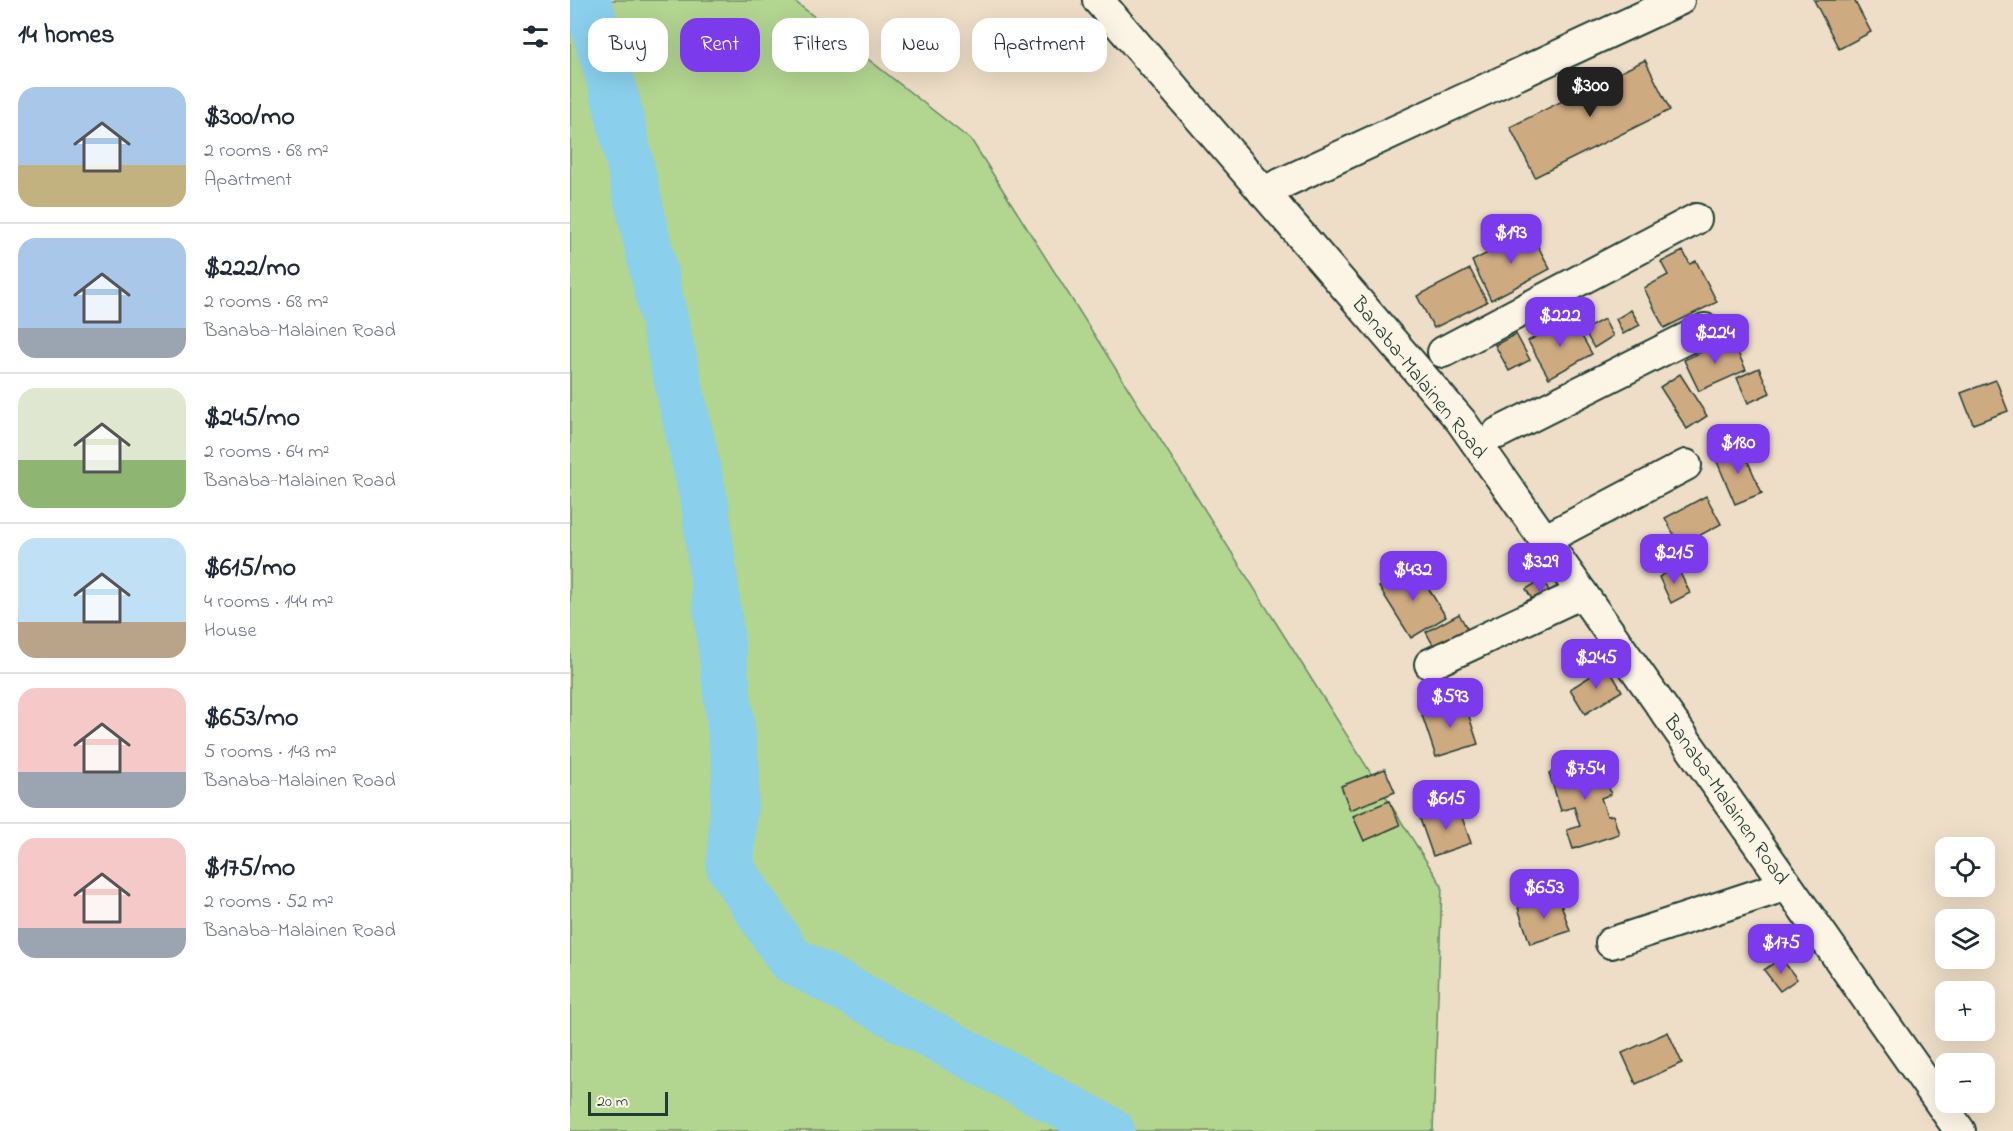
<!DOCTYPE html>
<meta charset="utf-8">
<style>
:root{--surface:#fff;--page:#f6f6f7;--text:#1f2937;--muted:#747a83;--line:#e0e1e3;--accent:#7c3aed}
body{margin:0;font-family:"Indie Flower",sans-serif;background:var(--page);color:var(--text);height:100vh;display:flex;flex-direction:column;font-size:22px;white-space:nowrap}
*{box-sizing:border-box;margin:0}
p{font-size:20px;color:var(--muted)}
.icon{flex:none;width:33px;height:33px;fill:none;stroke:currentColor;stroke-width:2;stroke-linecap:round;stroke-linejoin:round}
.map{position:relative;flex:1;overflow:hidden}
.panel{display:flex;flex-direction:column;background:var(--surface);width:570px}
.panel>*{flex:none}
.banner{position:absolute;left:18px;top:18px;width:570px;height:54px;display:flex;gap:12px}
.fabs{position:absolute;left:1365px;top:837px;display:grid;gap:12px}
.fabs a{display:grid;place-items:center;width:60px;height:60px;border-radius:12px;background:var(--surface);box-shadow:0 6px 24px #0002;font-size:30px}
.scale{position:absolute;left:18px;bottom:15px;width:80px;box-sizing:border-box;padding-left:6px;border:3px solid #1f3d34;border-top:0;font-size:16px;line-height:21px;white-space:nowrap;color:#1f3d34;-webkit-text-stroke:4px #fcf5e5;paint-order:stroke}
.price{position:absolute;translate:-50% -51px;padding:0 14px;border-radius:12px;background:var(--accent);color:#fff;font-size:20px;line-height:39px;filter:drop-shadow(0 2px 3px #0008)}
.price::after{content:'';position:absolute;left:50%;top:36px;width:18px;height:14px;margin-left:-9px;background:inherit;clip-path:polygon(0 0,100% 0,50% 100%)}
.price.current{background:#222;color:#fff}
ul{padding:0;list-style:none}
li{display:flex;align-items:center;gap:18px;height:150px;padding:0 18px}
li+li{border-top:2px solid var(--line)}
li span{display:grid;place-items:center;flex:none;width:168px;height:120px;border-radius:18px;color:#555}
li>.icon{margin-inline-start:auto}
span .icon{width:72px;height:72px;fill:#fffc;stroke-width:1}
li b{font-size:26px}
h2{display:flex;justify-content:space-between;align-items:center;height:72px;padding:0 18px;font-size:26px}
.chip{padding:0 21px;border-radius:18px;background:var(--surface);box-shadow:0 6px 24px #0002;font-size:21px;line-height:54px}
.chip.current{background:var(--accent);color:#fff}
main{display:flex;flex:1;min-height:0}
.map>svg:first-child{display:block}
</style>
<main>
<section class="panel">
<h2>14 homes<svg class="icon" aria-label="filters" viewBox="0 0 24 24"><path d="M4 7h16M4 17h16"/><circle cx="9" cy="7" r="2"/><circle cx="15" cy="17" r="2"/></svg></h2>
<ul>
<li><span style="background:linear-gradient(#a9c7e8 65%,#c2b280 0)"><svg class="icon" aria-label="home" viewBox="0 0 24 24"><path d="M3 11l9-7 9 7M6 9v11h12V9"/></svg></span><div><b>$300/mo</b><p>2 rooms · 68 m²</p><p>Apartment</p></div></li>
<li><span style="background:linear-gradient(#a9c7e8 75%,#9aa5b1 0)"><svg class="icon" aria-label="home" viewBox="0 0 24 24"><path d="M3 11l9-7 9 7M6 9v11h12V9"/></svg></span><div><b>$222/mo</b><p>2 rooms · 68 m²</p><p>Banaba-Malainen Road</p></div></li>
<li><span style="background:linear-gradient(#dfe7d0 60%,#8fb573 0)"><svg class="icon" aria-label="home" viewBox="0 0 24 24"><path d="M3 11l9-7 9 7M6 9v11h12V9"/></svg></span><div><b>$245/mo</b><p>2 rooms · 64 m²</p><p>Banaba-Malainen Road</p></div></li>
<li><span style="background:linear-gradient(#bfe0f5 70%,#b9a48a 0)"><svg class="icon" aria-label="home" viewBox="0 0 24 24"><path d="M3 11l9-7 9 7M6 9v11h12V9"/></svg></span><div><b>$615/mo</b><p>4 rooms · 144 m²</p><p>House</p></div></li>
<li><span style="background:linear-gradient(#f6c9c9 70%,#9aa5b1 0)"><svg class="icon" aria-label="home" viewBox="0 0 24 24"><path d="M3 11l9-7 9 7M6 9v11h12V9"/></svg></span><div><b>$653/mo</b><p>5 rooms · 143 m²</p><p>Banaba-Malainen Road</p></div></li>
<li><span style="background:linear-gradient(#f6c9c9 75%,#9aa5b1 0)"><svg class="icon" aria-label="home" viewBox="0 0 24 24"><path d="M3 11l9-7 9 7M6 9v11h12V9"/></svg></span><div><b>$175/mo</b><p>2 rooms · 52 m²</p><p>Banaba-Malainen Road</p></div></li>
</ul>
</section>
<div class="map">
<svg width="1443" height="1131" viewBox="0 0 1443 1131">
<rect width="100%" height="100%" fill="#eedec7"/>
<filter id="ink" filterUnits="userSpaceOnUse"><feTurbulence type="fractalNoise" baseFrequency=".0167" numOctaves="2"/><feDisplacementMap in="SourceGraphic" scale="12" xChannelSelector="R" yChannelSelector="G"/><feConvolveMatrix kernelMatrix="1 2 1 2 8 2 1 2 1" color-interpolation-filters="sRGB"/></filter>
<g filter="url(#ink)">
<polygon fill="#b2d590" stroke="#688962" stroke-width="1.5" points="0,0 223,0 402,141 872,886 863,1131 0,1131"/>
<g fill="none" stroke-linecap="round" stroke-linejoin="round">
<polyline stroke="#8ad0ec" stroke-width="48" points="17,0 46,100 135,505 166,770 160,867 220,959 541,1131"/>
</g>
<g fill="#ceaa81" stroke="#1f3d34" stroke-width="1.5">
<polygon points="1244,0 1284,0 1301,32 1269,49"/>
<polygon points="1075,60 1100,110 965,177 940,127"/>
<polygon points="960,231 980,269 921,300 902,261"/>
<polygon points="1113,251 1120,264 1126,261 1147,302 1094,328 1074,288 1098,275 1091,262"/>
<polygon points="900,269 917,302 864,328 847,296"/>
<polygon points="1061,310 1070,325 1053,334 1046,319"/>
<polygon points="1001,317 1022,354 979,378 958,341"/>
<polygon points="1034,319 1043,336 1024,348 1014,330"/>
<polygon points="946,334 960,360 939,371 925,345"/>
<polygon points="1161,338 1176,370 1129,391 1114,360"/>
<polygon points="1189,368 1200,393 1178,403 1167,378"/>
<polygon points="1110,374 1137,416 1117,429 1090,387"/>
<polygon points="1426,380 1438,411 1403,424 1391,393"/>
<polygon points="1171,446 1192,493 1165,504 1145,457"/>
<polygon points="1136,496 1151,524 1110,546 1095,518"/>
<polygon points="844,565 876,617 841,638 809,587"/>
<polygon points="1107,567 1120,593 1101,603 1089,577"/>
<polygon points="973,579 983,599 967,608 956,589"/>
<polygon points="889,614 900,634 867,652 856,632"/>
<polygon points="1037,666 1052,691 1015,714 1000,689"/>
<polygon points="894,701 908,744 866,757 852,715"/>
<polygon points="1029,757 1041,794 1031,798 1037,816 1043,815 1049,834 1003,849 997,830 1010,826 1004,807 991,811 979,773"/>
<polygon points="815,769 825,792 780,810 771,786"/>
<polygon points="819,801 830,825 794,841 783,816"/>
<polygon points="888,806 901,843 863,856 850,819"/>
<polygon points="988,895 1000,931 960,944 948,908"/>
<polygon points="1211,958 1227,979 1210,991 1194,970"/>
<polygon points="1098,1032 1112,1063 1066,1084 1052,1053"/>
</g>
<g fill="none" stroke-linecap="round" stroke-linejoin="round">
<g stroke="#1f3d34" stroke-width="34">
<g id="minor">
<polyline points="528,0 891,421 1390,1131"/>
<polyline points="693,192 1109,0"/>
<polyline points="873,352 1126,219"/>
<polyline points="928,433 1135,329"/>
<polyline points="974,540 1116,465"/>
<polyline points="860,664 1012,593"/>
<polyline points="1041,943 1217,885"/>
</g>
</g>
<use href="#minor" stroke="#fcf5e5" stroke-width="30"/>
</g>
</g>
<g text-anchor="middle" stroke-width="5" stroke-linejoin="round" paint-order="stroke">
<g font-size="21" fill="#1f3d34" stroke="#fcf5e5">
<text transform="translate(850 377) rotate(51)" y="7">Banaba-Malainen Road</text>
<text transform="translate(1157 799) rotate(55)" y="7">Banaba-Malainen Road</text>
</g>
</g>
</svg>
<div class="fabs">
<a><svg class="icon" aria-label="locate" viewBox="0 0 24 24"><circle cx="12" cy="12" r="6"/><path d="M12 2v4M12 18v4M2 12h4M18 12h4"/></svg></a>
<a><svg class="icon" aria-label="layers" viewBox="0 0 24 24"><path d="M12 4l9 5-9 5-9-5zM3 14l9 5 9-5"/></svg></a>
<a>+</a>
<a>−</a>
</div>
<div class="scale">20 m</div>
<b class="price current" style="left:1020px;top:118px">$300</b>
<b class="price" style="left:941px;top:265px">$193</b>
<b class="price" style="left:990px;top:348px">$222</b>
<b class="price" style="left:1145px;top:365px">$224</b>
<b class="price" style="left:1168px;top:475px">$180</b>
<b class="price" style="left:1104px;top:585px">$215</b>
<b class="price" style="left:970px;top:594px">$329</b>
<b class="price" style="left:843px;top:602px">$432</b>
<b class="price" style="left:1026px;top:690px">$245</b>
<b class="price" style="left:880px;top:729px">$593</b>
<b class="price" style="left:1015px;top:801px">$754</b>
<b class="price" style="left:876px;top:831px">$615</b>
<b class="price" style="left:974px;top:920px">$653</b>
<b class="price" style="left:1211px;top:975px">$175</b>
<div class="banner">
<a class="chip">Buy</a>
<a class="chip current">Rent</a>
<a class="chip">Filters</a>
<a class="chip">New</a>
<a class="chip">Apartment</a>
</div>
</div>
</main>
